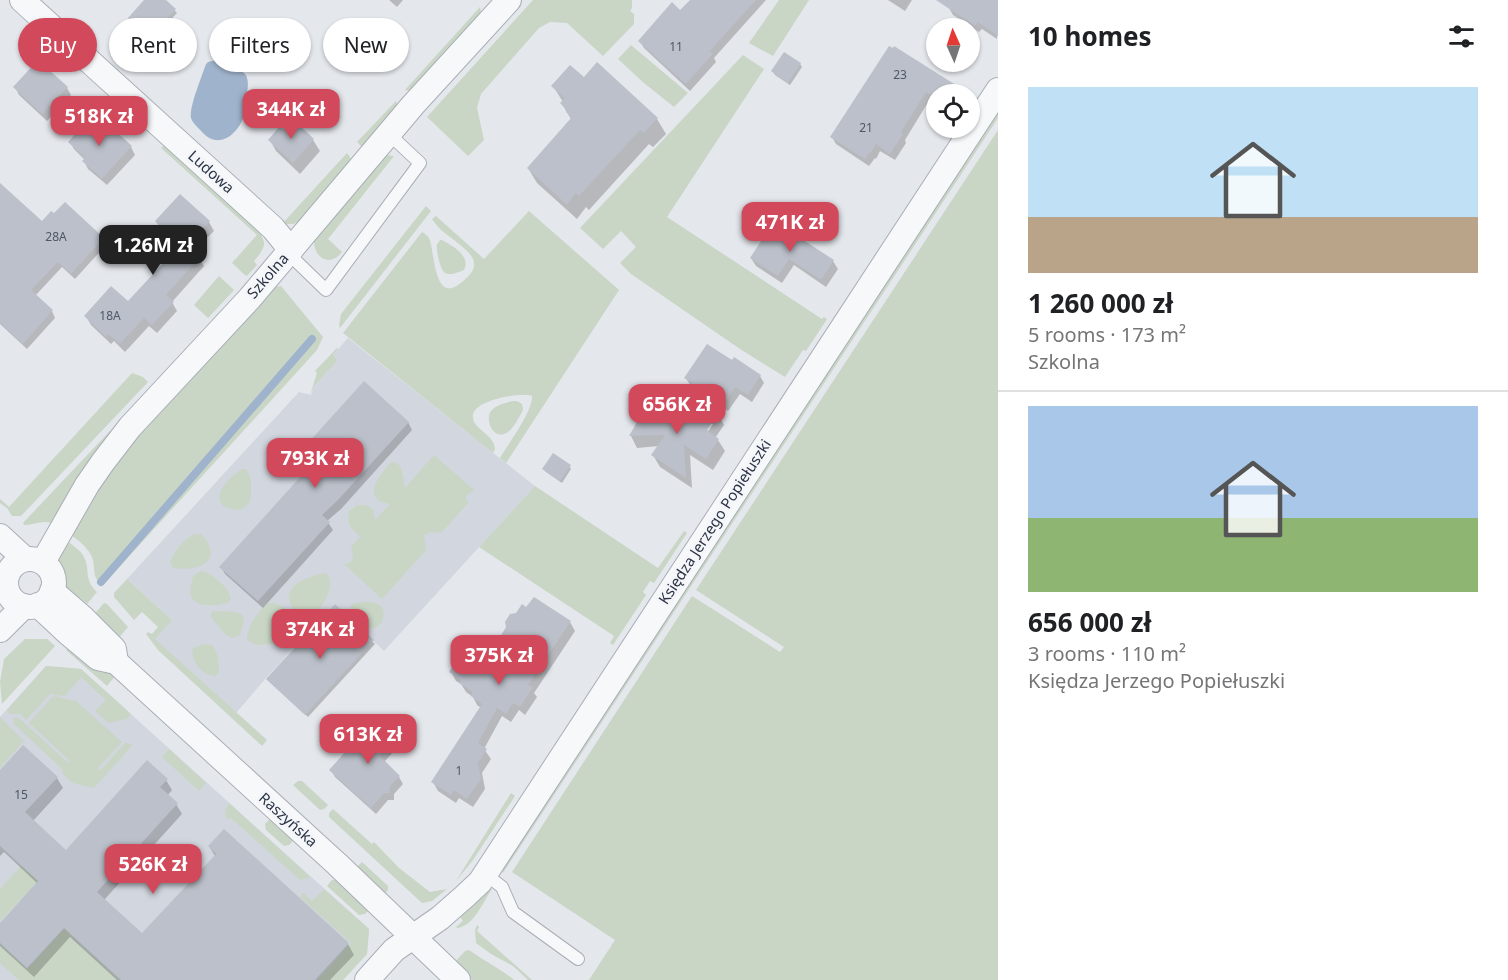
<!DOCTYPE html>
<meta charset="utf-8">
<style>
:root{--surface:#fff;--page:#f2f2f2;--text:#202124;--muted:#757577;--line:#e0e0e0;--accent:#d1495b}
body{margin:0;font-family:"Noto Sans",sans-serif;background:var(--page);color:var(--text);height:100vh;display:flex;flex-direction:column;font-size:22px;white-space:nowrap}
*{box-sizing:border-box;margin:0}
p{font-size:20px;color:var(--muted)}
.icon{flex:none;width:33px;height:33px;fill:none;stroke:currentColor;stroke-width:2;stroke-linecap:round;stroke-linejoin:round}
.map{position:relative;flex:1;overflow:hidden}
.sheet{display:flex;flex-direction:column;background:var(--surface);width:510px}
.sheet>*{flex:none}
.banner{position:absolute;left:18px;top:18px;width:570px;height:54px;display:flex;gap:12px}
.needle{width:39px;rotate:357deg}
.tools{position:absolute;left:926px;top:18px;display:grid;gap:12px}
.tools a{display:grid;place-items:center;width:54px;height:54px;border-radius:50%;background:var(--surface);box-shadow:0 2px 4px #0004;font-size:30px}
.price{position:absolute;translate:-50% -51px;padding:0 14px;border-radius:12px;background:var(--accent);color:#fff;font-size:20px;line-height:39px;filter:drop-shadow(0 2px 3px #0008)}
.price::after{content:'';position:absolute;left:50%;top:36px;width:18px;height:14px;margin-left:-9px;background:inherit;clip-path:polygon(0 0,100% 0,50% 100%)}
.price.active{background:#222;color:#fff}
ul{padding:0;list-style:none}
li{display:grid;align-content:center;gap:12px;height:318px;padding:0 30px}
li+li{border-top:2px solid var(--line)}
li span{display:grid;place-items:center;height:186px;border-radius:0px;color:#555}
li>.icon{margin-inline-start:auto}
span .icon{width:108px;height:108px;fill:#fffc;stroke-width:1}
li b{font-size:26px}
h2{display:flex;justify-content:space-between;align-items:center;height:72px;padding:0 30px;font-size:26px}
.chip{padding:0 21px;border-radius:27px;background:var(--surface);box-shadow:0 2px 4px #0004;font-size:21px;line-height:54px}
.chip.active{background:var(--accent);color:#fff}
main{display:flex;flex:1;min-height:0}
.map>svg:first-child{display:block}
</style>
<main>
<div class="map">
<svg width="998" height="980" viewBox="0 0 998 980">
<rect width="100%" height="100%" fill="#e4e7ec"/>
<g fill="#d2d6de">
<polygon points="348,338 535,486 384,651 335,604 266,678 236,713 154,639 171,619 127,579 299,392 311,395 314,386 338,360 333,355"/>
<polygon points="46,666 81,669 369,929 367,954 343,980 0,980 0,717"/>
</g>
<g fill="#c9d6c5">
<polygon points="533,0 632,0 632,8 630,11 634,14 634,24 603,56 567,23 550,22 539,28 481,94 477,108 484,140 468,156 427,117"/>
<polygon points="779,0 809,0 773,56 749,43"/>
<polygon points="480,7 481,14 412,91 405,90"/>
<polygon points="631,45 688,93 674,107 644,83 618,59"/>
<polygon points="743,55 764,69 667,217 822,319 824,317 827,319 806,351 803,350 785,377 740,349 631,274 620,263 636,247 621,231 603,249 580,228"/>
<polygon points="396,101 398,106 365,146 361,146 357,142"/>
<polygon points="998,108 998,118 503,873 502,866"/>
<polygon points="998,130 998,980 589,980 615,940 512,872 692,596 780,652 784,647 696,590"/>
<path d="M166 143 261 226C259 235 262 235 264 242 265 249 258 256 254 261L257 265 247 276 245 275 232 263 257 235 161 148Z"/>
<polygon points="347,153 352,160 302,221 293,224 282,224"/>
<path d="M385 155 394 156 328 239 342 252C330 268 313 258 314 239Z"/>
<polygon points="426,206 431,211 340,328 339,325 341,314"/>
<path d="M529 211 619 290 506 463 500 458C508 444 533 411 532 396 520 392 475 400 473 415 471 429 494 433 495 449L493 453 343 333 422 232C425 234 427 235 429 238 435 250 433 307 462 282 468 277 475 271 474 263 474 252 449 237 441 230 438 227 435 223 432 219L436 216 484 259Z"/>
<path d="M440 240H442C452 246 471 255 464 270 459 272 450 276 445 273 440 270 436 250 437 244 438 243 439 242 440 240Z"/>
<polygon points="219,276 234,290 208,318 194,305"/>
<path d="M281 286 323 337 317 350 103 585C90 578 97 566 91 555 86 546 79 541 71 535 92 499 114 465 140 432L275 287Z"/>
<polygon points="337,348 338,349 333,355 338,360 314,386 310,395 317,373 315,371"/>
<polygon points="132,373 143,377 148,382 21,516 12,516 7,508 0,503 0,499 9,507"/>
<path d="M513 401H517L522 404 523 409 522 412C518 419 512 432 504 434 492 438 485 419 491 411 496 405 505 403 513 401Z"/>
<path d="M110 431 112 433 52 523C41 520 35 525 24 525L23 523Z"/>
<path d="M434 455 474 490 466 496 467 501 469 502 441 533 431 532 424 535 426 550 382 599 344 564C355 564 354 555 351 547L360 537 349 525 348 512 357 505H366L373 509 375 520 390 504C360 499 379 476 390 463 403 458 403 479 405 488Z"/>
<path d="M242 469H246C253 479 252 493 249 504L240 510C203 508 223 481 242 469Z"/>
<polygon points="535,486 658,568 684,531 687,533 654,583 650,581 643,592 646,595 613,645 610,643 614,636 479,547"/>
<path d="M194 534H201C226 561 198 572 173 568L170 562C174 551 184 540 194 534Z"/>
<path d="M67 541C72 545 79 549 82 554 92 568 82 578 97 592L87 604 79 597 74 603 63 588 62 579 58 568V556Z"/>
<path d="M203 571C213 574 228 587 231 598L228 603C219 605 196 609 191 596 189 590 192 582 193 576L199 572Z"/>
<path d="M324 573 328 575C335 590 321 608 311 618H300C275 592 297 579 324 573Z"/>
<polygon points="127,579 172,620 155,639 267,740 262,746 158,650 146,634 148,632 152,634 158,627 142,612 134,620 114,597 114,593"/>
<path d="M363 602C368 602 374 602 378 604 391 610 380 639 362 624 356 619 352 616 350 608L353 604Z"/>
<polygon points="104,603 107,604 128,627 116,641 91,618"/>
<path d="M269 603C278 603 284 606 288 614 302 639 260 653 247 640 247 627 258 610 269 603Z"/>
<polygon points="213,611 236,612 242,615 244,621 240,635 233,638 226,635 211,617 211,614"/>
<polygon points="25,639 47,639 55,646 2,704 0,682 4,659"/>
<polygon points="71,644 115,676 107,686 66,650"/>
<path d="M204 644 212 645C218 653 219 663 219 673L215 676C202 675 190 661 193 648Z"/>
<polygon points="46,666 81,669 131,714 127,719 108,723 95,711 106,700 81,677 65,696 50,694 26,720 20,714 10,714 7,710"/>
<polygon points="53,696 76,701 122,742 98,768 100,771 125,743 132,744 130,748 94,788 73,783 63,774 62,769 14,724 13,718 19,718 68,763 69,760 29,723"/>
<polygon points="0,717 24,741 0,768"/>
<polygon points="169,749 206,783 199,791 162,757"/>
<polygon points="298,781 302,781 328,805 324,809 320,810 293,785"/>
<polygon points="511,793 515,796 473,860 456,881"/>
<path d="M229 803 310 877 300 880 231 818 228 820C223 814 226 810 229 803Z"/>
<polygon points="333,809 372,844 374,842 399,868 430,892 447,889 432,901 422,903 329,817 329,813"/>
<polygon points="269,820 275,820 293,837 292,842 289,845 284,846 266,830 265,824"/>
<polygon points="362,862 388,886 388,890 384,895 358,871 358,866"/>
<polygon points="21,866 43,876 0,921 0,889"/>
<polygon points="332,880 339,880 370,909 365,914 359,915 327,886"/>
<polygon points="324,889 369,929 367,954 343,980 317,980 351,943 300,897 303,893 312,901"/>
<path d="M492 889C483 902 474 926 457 928L456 927 463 921 459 915 484 890Z"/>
<polygon points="477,925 479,927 477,931 532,980 528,980 513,966 491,954 476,943 475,930"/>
<polygon points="65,928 70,932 69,934 119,980 19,980 0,963 0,944 27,969"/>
<path d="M469 950C484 961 501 969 514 980H472L454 963 465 951Z"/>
</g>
<path fill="#9fb4cc" d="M216 60C223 61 240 69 245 74 249 79 248 87 247 93 247 100 247 108 244 116 238 134 219 150 203 133 199 128 193 124 191 118 189 107 202 76 206 64L208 62Z"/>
<g fill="#0003" fill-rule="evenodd">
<polygon points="146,0 164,0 177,13 152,40 129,18"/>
<polygon points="389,0 403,0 397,7"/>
<polygon points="692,0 766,0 714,58 716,62 690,91 644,48 640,41 681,12"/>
<polygon points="888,0 912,0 905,11"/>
<polygon points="949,0 998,0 997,39 982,29 979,32 953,15 949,8"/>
<polygon points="890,48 958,93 957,94 936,94 936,102 930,99 905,140 906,143 895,160 880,151 876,159 875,158 869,166 836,144 832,137"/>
<polygon points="800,64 802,67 790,85 775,75 773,72"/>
<polygon points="584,79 657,119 666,134 653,147 649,144 589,210 586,207 577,219 537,183 528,168 571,119 562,104 563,102 553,86"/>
<polygon points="15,87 67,88 71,95 47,121 19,95"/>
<polygon points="109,134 131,147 135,155 107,185 88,169 84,161 85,160 74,149 70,142"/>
<polygon points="270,140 313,140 320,151 300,174 276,151"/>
<polygon points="180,196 209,222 214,231 193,252 199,258 204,266 172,302 177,311 157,333 149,326 125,352 114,341 111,344 91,325 86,316 128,303 167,262 160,256 155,247 167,235 161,230 156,221"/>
<polygon points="0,199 42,223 54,215 103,239 106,245 75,279 62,267 35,296 52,311 55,318 27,349 0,324"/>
<polygon points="774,223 833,261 838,269 826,287 794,265 782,283 756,266 751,258"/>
<polygon points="732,362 760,376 764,383 752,402 740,394 728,411 690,385 686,378"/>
<path d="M646 409 672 416H679L682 410 685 415 718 414 724 425 715 438 718 440 725 451 713 470 690 455 692 488 660 467 653 455 659 446 637 448 631 436ZM709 424H713L704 437Z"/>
<polygon points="408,422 412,430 341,509 327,521 333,530 263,608 225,574 221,567 303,477 296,470 291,463"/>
<polygon points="569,466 571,469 562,483 546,472 544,469"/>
<polygon points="335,606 375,644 308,717 270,682"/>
<polygon points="570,622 575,631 534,693 537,697 525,715 519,710 511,722 502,716 484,749 491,759 482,773 485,789 473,807 459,798 456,803 438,791 433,782 481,708 477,705 473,697 466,692 461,684 456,681 451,672 486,664"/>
<polygon points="395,739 399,746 384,762 399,777 403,784 394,794 394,800 388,800 376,814 335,777 331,770"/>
<polygon points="0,772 57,778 63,788 33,821 67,852 166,780 172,790 167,796 176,804 182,814 104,900 143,935 215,856 209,846 348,944 354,955 330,980 117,980 70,937 34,977 0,946 0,925 38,884 4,852 0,856"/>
</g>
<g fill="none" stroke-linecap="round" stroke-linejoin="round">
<polyline stroke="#9fb4cc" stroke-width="8" points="101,582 312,339"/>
</g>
<g fill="#bbc0ca">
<polygon points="144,0 166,0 176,9 150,38 128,18"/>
<polygon points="690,0 756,0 710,51 713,54 686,84 638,41 672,2 680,10"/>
<polygon points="936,0 998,0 998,36 978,22 975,26"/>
<polygon points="889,46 893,48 894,46 970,94 929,94 926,92 901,132 903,134 890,154 876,144 871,153 870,152 865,159 830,137"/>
<polygon points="784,52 801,63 788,83 771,71"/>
<polygon points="38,60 68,87 42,114 13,87"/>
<polygon points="597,62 658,118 644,133 640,130 579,196 576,193 567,205 527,168 572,117 566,112 567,110 560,103 565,98 551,86 570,65 584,77"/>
<polygon points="92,116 109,132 112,128 132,146 102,179 82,161 85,158 68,142"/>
<polygon points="293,119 314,139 293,163 268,140 280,126 283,129"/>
<polygon points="0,183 42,221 51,211 54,213 65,202 104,238 71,274 58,262 31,290 53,310 23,344 0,323"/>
<polygon points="180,194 210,221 187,245 200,257 166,295 174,302 152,325 144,318 120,344 108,334 106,337 84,316 111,286 128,301 167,259 153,247 167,232 155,221"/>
<polygon points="774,221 834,260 821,280 789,259 778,276 750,258"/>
<polygon points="707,344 732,360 734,357 761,375 748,395 735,387 724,404 684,378"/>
<polygon points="364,381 409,422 337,501 322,515 330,522 258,601 219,567 302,475 290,463"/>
<polygon points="661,407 672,415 678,414 682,407 683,414 719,412 707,430 719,439 706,459 684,445 686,478 651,455 665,435 629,436 645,408"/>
<polygon points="553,453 571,465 560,481 542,469"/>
<polygon points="534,597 571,621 528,685 533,687 520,707 513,703 506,714 497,708 478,743 487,749 478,763 481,779 467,799 454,790 451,795 431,782 482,704 471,696 473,692 459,683 461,680 449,672 465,648 486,661 506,627 505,622 510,614 516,613 522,604 526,607"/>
<polygon points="335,604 374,640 305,715 266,679"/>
<polygon points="375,719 396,738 380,756 400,776 390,786 390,793 384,793 371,808 329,770"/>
<polygon points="23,745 58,777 25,812 66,850 147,760 168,779 160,787 178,803 97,892 142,933 216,854 208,846 224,829 349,943 315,980 121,980 64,928 27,968 0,943 0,923 38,881 0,846 0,770"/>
</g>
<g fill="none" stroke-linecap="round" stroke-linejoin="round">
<g stroke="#a9aeb7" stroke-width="14">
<g id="lane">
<polyline points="291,250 296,261 326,290 420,163 389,134"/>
<polyline points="485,874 502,887 513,912 578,959"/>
</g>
</g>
<g stroke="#a9aeb7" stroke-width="26">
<g id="street">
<polyline points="22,0 273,228 291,250"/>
<polyline points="0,536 25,559"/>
<circle cx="30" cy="583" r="24"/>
<polyline points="43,562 87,485 103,462 130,427 250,298 413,105 509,0"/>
<polyline points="52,591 82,617 114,649 116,662"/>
<polyline points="38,605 68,633 98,658 116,662 337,864 458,980"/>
<polyline points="0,630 24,606"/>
<polyline points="367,980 394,950 440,918 464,897 480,882 998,90"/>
</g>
</g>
<use href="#lane" stroke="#f7f8fa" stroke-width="12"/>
<use href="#street" stroke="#f7f8fa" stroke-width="24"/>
</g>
<g text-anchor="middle" stroke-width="6" stroke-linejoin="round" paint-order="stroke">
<g font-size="12" fill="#4f5766">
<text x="676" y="51">11</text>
<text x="900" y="79">23</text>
<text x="866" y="132">21</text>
<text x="56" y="241">28A</text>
<text x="110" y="320">18A</text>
<text x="459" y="775">1</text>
<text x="21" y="799">15</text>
</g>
<g font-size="15" fill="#2b3445" stroke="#f4f6f9">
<text transform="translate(211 172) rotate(42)" y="5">Ludowa</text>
<text transform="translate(268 276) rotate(-49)" y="5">Szkolna</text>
<text transform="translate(715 522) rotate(-57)" y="5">Księdza Jerzego Popiełuszki</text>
<text transform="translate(288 820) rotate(42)" y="5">Raszyńska</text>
</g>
</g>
</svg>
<div class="tools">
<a><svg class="needle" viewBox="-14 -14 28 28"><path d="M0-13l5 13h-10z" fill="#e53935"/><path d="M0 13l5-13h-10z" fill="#757577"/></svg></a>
<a><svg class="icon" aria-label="locate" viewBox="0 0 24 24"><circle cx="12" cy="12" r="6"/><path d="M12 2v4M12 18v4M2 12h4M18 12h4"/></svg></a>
</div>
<b class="price" style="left:291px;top:140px">344K zł</b>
<b class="price" style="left:99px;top:147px">518K zł</b>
<b class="price" style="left:790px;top:253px">471K zł</b>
<b class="price active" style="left:153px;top:276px">1.26M zł</b>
<b class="price" style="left:677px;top:435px">656K zł</b>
<b class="price" style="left:315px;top:489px">793K zł</b>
<b class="price" style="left:320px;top:660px">374K zł</b>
<b class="price" style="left:499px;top:686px">375K zł</b>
<b class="price" style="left:368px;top:765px">613K zł</b>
<b class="price" style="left:153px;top:895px">526K zł</b>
<div class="banner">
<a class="chip active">Buy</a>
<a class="chip">Rent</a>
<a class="chip">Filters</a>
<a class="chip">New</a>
</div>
</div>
<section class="sheet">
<h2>10 homes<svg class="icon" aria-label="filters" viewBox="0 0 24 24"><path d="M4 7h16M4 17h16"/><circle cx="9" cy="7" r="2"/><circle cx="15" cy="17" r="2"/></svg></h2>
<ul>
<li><span style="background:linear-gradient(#bfe0f5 70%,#b9a48a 0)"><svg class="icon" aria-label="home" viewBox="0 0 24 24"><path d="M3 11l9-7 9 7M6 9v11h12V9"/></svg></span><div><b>1 260 000 zł</b><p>5 rooms · 173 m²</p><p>Szkolna</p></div></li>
<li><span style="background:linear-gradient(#a9c7e8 60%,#8fb573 0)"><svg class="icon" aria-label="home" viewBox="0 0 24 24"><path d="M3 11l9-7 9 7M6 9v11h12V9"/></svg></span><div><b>656 000 zł</b><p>3 rooms · 110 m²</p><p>Księdza Jerzego Popiełuszki</p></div></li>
</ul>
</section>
</main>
